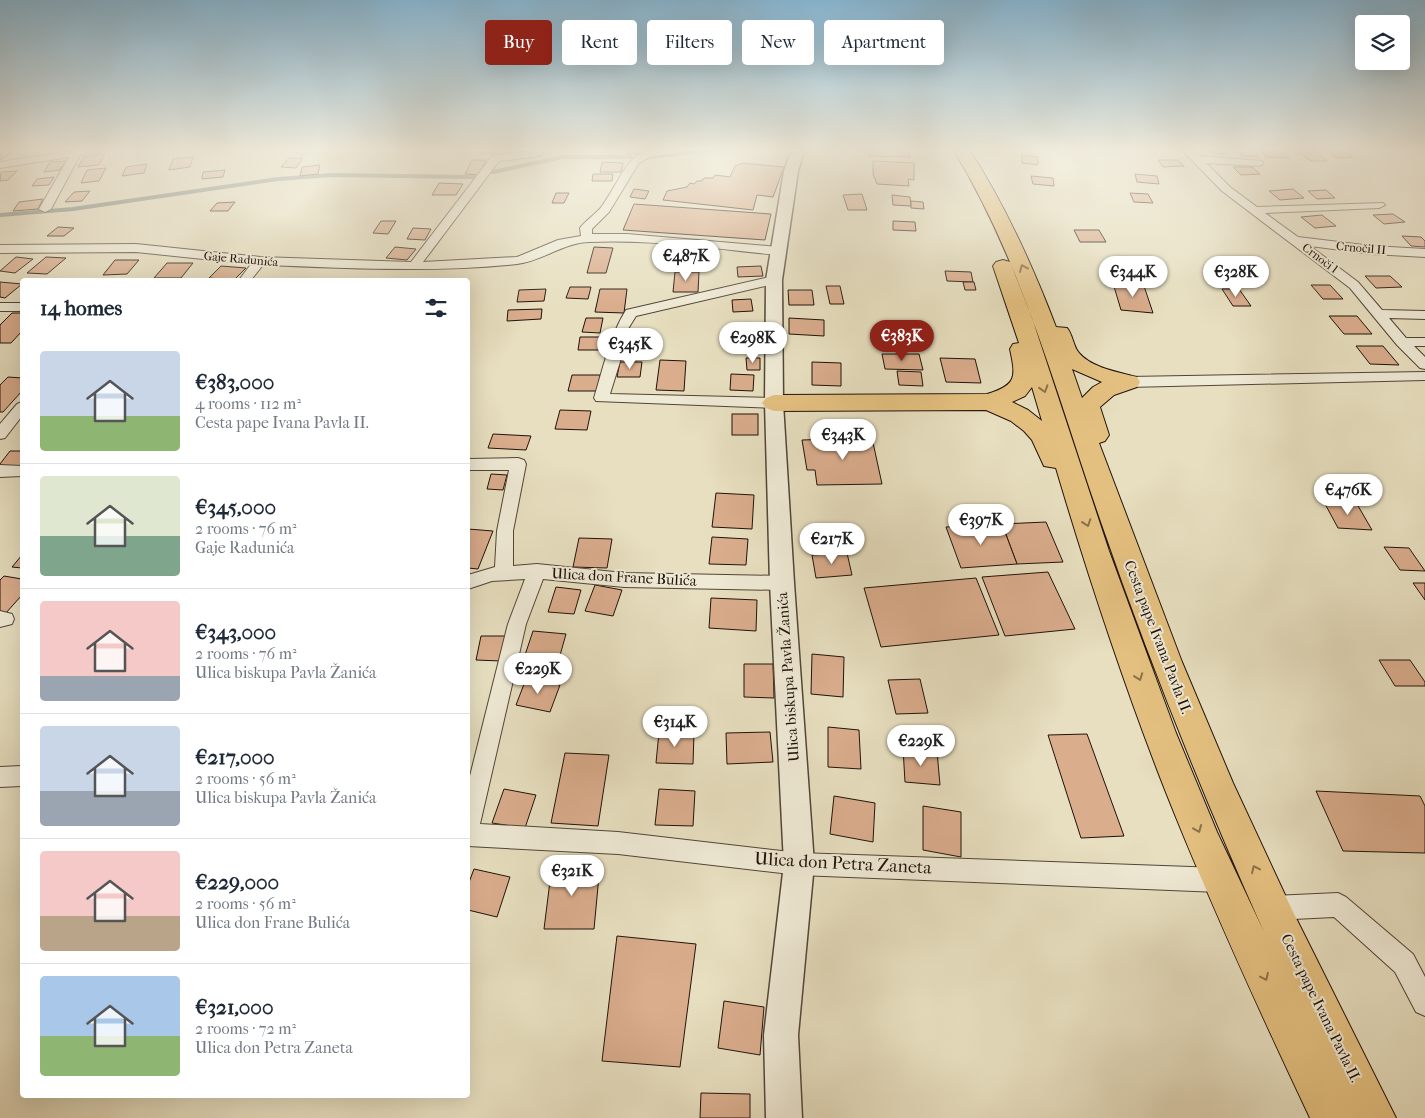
<!DOCTYPE html>
<meta charset="utf-8">
<style>
:root{--surface:#fff;--page:#f6f6f7;--text:#1f2937;--muted:#747a83;--line:#e0e1e3;--accent:#8f2418}
body{margin:0;font-family:"IM FELL French Canon",serif;background:var(--page);color:var(--text);height:100vh;display:flex;flex-direction:column;font-size:19px;white-space:nowrap}
*{box-sizing:border-box;margin:0}
p{font-size:16px;color:var(--muted)}
.icon{flex:none;width:28px;height:28px;fill:none;stroke:currentColor;stroke-width:2;stroke-linecap:round;stroke-linejoin:round}
.map{position:relative;flex:1;overflow:hidden}
.drawer{position:absolute;left:20px;top:278px;width:450px;height:820px;display:flex;flex-direction:column;background:var(--surface);border-radius:5px;box-shadow:0 5px 20px #0002}
.drawer>*{flex:none}
.guide{position:absolute;left:485px;top:20px;width:475px;height:45px;display:flex;gap:10px}
.buttons{position:absolute;left:1355px;top:15px;display:grid;gap:10px}
.buttons a{display:grid;place-items:center;width:55px;height:55px;border-radius:5px;background:var(--surface);box-shadow:0 5px 20px #0002;font-size:25px}
.price{position:absolute;translate:-50% -42px;padding:0 11px;border-radius:18px;background:#fff;color:#222;font-size:16px;line-height:32px;filter:drop-shadow(0 1px 2px #0008)}
.price::after{content:'';position:absolute;left:50%;top:30px;width:15px;height:11px;margin-left:-8px;background:inherit;clip-path:polygon(0 0,100% 0,50% 100%)}
.price.active{background:var(--accent);color:#fff}
ul{padding:0;list-style:none}
li{display:flex;align-items:center;gap:15px;height:125px;padding:0 20px}
li+li{border-top:1px solid var(--line)}
li span{display:grid;place-items:center;flex:none;width:140px;height:100px;border-radius:5px;color:#555}
li>.icon{margin-inline-start:auto}
span .icon{width:60px;height:60px;fill:#fffc;stroke-width:1}
li b{font-size:21px}
h2{display:flex;justify-content:space-between;align-items:center;height:60px;padding:0 20px;font-size:21px}
.tag{padding:0 18px;border-radius:5px;background:var(--surface);box-shadow:0 5px 20px #0002;font-size:18px;line-height:45px}
.tag.active{background:var(--accent);color:#fff}
.map>svg:first-child{display:block}
</style>
<div class="map">
<svg width="1425" height="1118" viewBox="0 0 1425 1118">
<rect width="100%" height="100%" fill="#e7dfc0"/>
<filter id="stains"><feTurbulence type="fractalNoise" baseFrequency=".004" numOctaves="4"/><feColorMatrix values="0 0 0 0 .2 0 0 0 0 .09 0 0 0 0 .02 0 0 0 .5 -.17"/></filter>
<radialGradient id="worn" r=".72"><stop offset=".6" stop-color="#630" stop-opacity="0"/><stop offset="1" stop-color="#630" stop-opacity=".3"/></radialGradient>
<g fill="none" stroke-linecap="round" stroke-linejoin="round">
<g stroke="#677871" stroke-width="4">
<polyline points="651,157 715,149"/>
<polyline points="493,172 563,157 631,157"/>
<polyline points="0,215 73,209 278,179 331,175 474,177"/>
</g>
</g>
<g fill="#daad8d" stroke="#20120a">
<polygon points="0,149 17,149 0,160"/>
<polygon points="482,149 498,149 496,153 480,153"/>
<polygon points="628,149 640,149 639,154 626,154"/>
<polygon points="869,149 908,149 910,157 869,156"/>
<polygon points="1191,149 1221,149 1225,154 1212,153 1210,151 1192,150"/>
<polygon points="1238,149 1255,149 1259,157 1242,156"/>
<polygon points="1259,149 1281,149 1289,158 1266,157"/>
<polygon points="1312,149 1327,161 1311,161 1296,150"/>
<polygon points="1325,149 1341,149 1353,157 1337,158"/>
<polygon points="105,154 99,165 78,167 84,157"/>
<polygon points="1022,155 1038,157 1038,165 1022,163"/>
<polygon points="193,157 190,167 169,170 173,159"/>
<polygon points="289,158 303,158 296,168 281,167"/>
<polygon points="472,160 486,160 479,175 465,174"/>
<polygon points="1158,160 1178,160 1184,166 1163,167"/>
<polygon points="66,161 60,170 44,172 50,162"/>
<polygon points="873,161 914,163 914,180 908,179 909,186 877,184 873,174"/>
<polygon points="602,162 623,163 621,172 600,172"/>
<polygon points="742,163 784,167 773,197 757,195 753,210 663,200 667,191 687,187 690,183 694,184 697,181 702,181 704,178 713,178 715,175 730,177 735,166"/>
<polygon points="147,164 144,173 122,176 126,167"/>
<polygon points="320,165 318,174 300,176 302,167"/>
<polygon points="1233,167 1252,167 1260,174 1241,175"/>
<polygon points="106,168 99,181 81,183 87,170"/>
<polygon points="225,170 223,177 202,179 203,172"/>
<polygon points="17,171 8,180 0,181 1,172"/>
<polygon points="593,174 613,174 612,181 592,181"/>
<polygon points="1135,174 1157,176 1159,184 1137,182"/>
<polygon points="1031,176 1053,178 1054,186 1033,184"/>
<polygon points="54,177 49,185 32,186 37,179"/>
<polygon points="439,183 463,184 456,195 432,195"/>
<polygon points="634,189 649,191 645,199 630,197"/>
<polygon points="1293,189 1304,198 1280,200 1269,191"/>
<polygon points="1326,190 1335,198 1317,199 1308,191"/>
<polygon points="90,191 82,201 65,202 74,192"/>
<polygon points="556,193 569,193 564,203 552,203"/>
<polygon points="1130,193 1148,194 1153,203 1134,202"/>
<polygon points="862,194 867,210 848,210 843,195"/>
<polygon points="892,195 910,197 911,206 893,205"/>
<polygon points="43,199 38,209 13,211 19,202"/>
<polygon points="911,201 923,202 924,209 911,208"/>
<polygon points="235,202 228,211 210,211 217,203"/>
<polygon points="634,204 771,214 765,240 623,230"/>
<polygon points="1393,214 1405,222 1384,224 1373,215"/>
<polygon points="1322,215 1336,226 1315,228 1301,217"/>
<polygon points="381,221 396,221 388,234 373,233"/>
<polygon points="893,221 915,222 916,231 893,230"/>
<polygon points="58,227 74,228 64,236 47,236"/>
<polygon points="413,228 431,229 425,240 407,239"/>
<polygon points="1074,230 1099,230 1106,242 1080,242"/>
<polygon points="1402,236 1421,237 1425,241 1425,247 1411,246"/>
<polygon points="395,247 416,249 407,260 386,258"/>
<polygon points="594,247 613,248 606,273 587,273"/>
<polygon points="16,257 33,259 15,273 0,271"/>
<polygon points="46,257 66,258 47,274 27,273"/>
<polygon points="115,260 139,260 127,274 103,275"/>
<polygon points="167,263 193,263 181,278 154,278"/>
<polygon points="221,266 246,268 234,280 209,278"/>
<polygon points="761,266 763,276 738,277 737,267"/>
<polygon points="945,271 971,272 973,282 947,281"/>
<polygon points="675,272 699,272 698,292 673,292"/>
<polygon points="1365,276 1390,276 1402,287 1376,288"/>
<polygon points="0,282 22,284 5,298 0,297"/>
<polygon points="963,282 974,282 976,290 965,290"/>
<polygon points="1113,283 1144,286 1153,313 1121,310"/>
<polygon points="1311,285 1330,285 1343,299 1323,299"/>
<polygon points="826,286 840,286 844,304 830,304"/>
<polygon points="570,287 591,287 588,299 566,298"/>
<polygon points="546,289 544,301 517,302 519,290"/>
<polygon points="600,289 627,289 624,313 595,312"/>
<polygon points="1222,289 1239,289 1251,306 1233,306"/>
<polygon points="788,290 812,290 814,305 789,305"/>
<polygon points="751,299 753,311 733,312 732,300"/>
<polygon points="542,309 541,319 507,321 508,310"/>
<polygon points="12,313 22,313 22,331 11,343 0,343 0,325"/>
<polygon points="1329,316 1357,316 1372,334 1344,334"/>
<polygon points="586,318 603,318 600,333 582,332"/>
<polygon points="789,318 824,320 824,336 789,334"/>
<polygon points="733,330 753,333 749,347 729,345"/>
<polygon points="640,334 658,335 656,346 638,345"/>
<polygon points="580,337 605,337 604,350 578,350"/>
<polygon points="1356,346 1383,346 1399,365 1370,364"/>
<polygon points="882,354 919,354 923,370 885,369"/>
<polygon points="746,358 760,358 760,370 747,370"/>
<polygon points="940,358 975,359 981,383 946,382"/>
<polygon points="660,360 686,361 684,391 656,390"/>
<polygon points="620,362 642,362 640,377 617,377"/>
<polygon points="812,362 841,363 841,386 812,385"/>
<polygon points="897,371 921,372 923,386 899,385"/>
<polygon points="731,374 754,375 753,391 730,390"/>
<polygon points="572,375 600,375 597,391 568,391"/>
<polygon points="8,377 22,378 22,391 3,412 0,412 0,385"/>
<polygon points="560,410 591,411 587,430 555,429"/>
<rect x="732" y="414" width="26" height="21"/>
<polygon points="493,434 531,436 526,450 488,448"/>
<polygon points="872,438 882,484 817,485 815,470 807,470 802,440"/>
<polygon points="10,451 22,451 22,468 0,468 0,464"/>
<polygon points="491,474 507,475 503,490 487,489"/>
<polygon points="716,493 754,495 752,529 712,527"/>
<polygon points="1324,502 1357,504 1372,530 1338,528"/>
<polygon points="1046,522 1063,562 1017,564 1002,524"/>
<polygon points="1002,524 1017,564 961,568 946,527"/>
<polygon points="468,529 493,531 478,569 468,568"/>
<polygon points="712,537 748,539 746,565 709,564"/>
<polygon points="579,538 612,539 607,568 573,567"/>
<polygon points="1384,547 1409,548 1425,571 1400,570"/>
<polygon points="847,553 852,575 816,578 812,555"/>
<polygon points="22,555 22,568 12,567"/>
<polygon points="1048,572 1075,629 1005,636 982,577"/>
<polygon points="4,576 22,579 22,595 5,614 0,613 0,580"/>
<polygon points="976,578 999,635 881,647 864,588"/>
<polygon points="1413,583 1425,583 1425,600"/>
<polygon points="595,585 622,590 613,616 585,611"/>
<polygon points="556,587 581,590 574,614 548,612"/>
<polygon points="711,598 757,600 756,631 709,628"/>
<polygon points="533,631 566,634 559,659 525,655"/>
<polygon points="481,636 506,636 501,661 476,660"/>
<polygon points="812,654 844,657 843,697 811,694"/>
<polygon points="1379,660 1410,660 1425,682 1425,686 1395,686"/>
<polygon points="744,664 773,664 774,698 744,697"/>
<polygon points="526,679 560,685 550,712 516,705"/>
<polygon points="920,679 928,713 896,714 888,680"/>
<polygon points="828,727 859,730 861,769 828,767"/>
<polygon points="659,732 694,733 693,764 656,763"/>
<polygon points="770,732 773,762 727,764 726,733"/>
<polygon points="1087,734 1124,836 1081,838 1048,735"/>
<polygon points="903,748 937,751 940,785 905,782"/>
<polygon points="565,753 609,755 598,826 551,823"/>
<polygon points="504,789 536,795 525,828 492,823"/>
<polygon points="659,789 695,791 693,826 655,825"/>
<polygon points="1316,791 1420,796 1425,806 1425,853 1343,851"/>
<polygon points="834,796 875,803 873,842 830,834"/>
<polygon points="923,806 961,812 961,857 923,850"/>
<polygon points="552,865 600,865 594,929 544,929"/>
<polygon points="474,869 510,877 497,917 468,910 468,885"/>
<polygon points="617,936 696,944 680,1067 602,1061"/>
<polygon points="724,1001 764,1007 760,1055 718,1048"/>
<polygon points="701,1093 750,1094 750,1118 700,1118"/>
</g>
<g fill="none" stroke-linecap="round" stroke-linejoin="round">
<g stroke="#524538" stroke-width="2">
<g id="minor">
<polygon points="84,149 106,149 101,152 80,155 51,209 45,212 39,209 69,157 0,168 0,162"/>
<polygon points="297,149 307,149 305,154 301,155 296,152"/>
<path d="M535 149H545L540 156 499 161 423 262 517 257 558 240 581 236 580 228C586 220 596 214 602 206 631 164 626 144 686 149L681 152 650 157 639 163 609 212 592 229V234H627L778 247 784 251 778 255C716 249 652 239 589 242 563 243 542 261 517 264 433 273 348 268 263 265L251 280H239L251 264 136 252 0 253V245L136 244 260 257 411 262 492 156 533 151Z"/>
<polygon points="1181,149 1191,149 1199,156 1262,161 1263,163 1262,165 1258,166 1206,163 1230,187 1257,207 1383,203 1385,205 1379,208 1265,213 1298,237 1372,246 1425,249 1425,257 1372,254 1310,246 1358,282 1382,310 1425,311 1425,319 1389,318 1406,338 1425,338 1425,346 1414,346 1425,357 1425,369 1420,368 1397,345 1350,288 1222,191"/>
<path d="M774 276 780 280 778 283 636 316 628 329 623 352 610 394 774 398 779 400 781 403 779 406 774 408 596 401 594 398C603 369 610 335 626 310Z"/>
<rect x="0" y="303" width="22" height="8"/>
<polygon points="1425,372 1425,380 1129,387 1124,385 1122,382 1124,379 1129,377"/>
<polygon points="22,402 22,416 5,438 0,439 0,424 17,404"/>
<polygon points="518,458 524,460 526,464 513,531 513,566 537,564 624,573 782,576 788,578 791,583 788,588 782,590 624,587 543,579 526,624 480,824 618,832 799,853 1219,868 1227,872 1231,880 1227,888 1219,892 799,875 618,854 468,846 468,784 508,624 525,579 492,581 468,589 468,575 495,567 497,531 509,470 468,470 468,459"/>
<polygon points="0,465 22,466 22,476 0,477"/>
<polygon points="0,611 12,614 14,619 12,624 0,627"/>
<polygon points="22,766 22,786 0,787 0,767"/>
<polygon points="1338,893 1346,897 1413,954 1425,977 1425,1016 1416,1012 1395,972 1334,917 1273,920 1265,916 1261,908 1265,900 1273,896"/>
</g>
</g>
<g stroke="#524538" stroke-width="3">
<polygon id="tertiary" points="796,149 809,149 802,157 798,171 782,280 783,403 794,583 814,864 798,1035 802,1118 766,1118 764,1035 784,864 770,583 765,403 766,280 784,171 789,157"/>
</g>
<g stroke="#20120a" stroke-width="2">
<path id="primary" d="M953 149H969C1005 205 1032 264 1056 327L1067 328C1073 335 1073 346 1079 353 1092 368 1118 372 1137 377L1140 382 1137 387 1114 395 1100 407 1109 435 1105 441 1099 443 1182 662 1233 783 1293 912 1396 1118H1310C1259 1010 1209 901 1165 790 1124 685 1088 576 1056 468L1044 466 1032 440 1024 431 1011 421 986 410 774 411 766 408 762 403 766 398 774 395 987 394C1017 385 1016 377 1010 349L1013 344 1019 343 993 266 996 262 1003 260 1010 262 1032 318 1109 551 1176 733 1217 832 1264 932C1204 798 1149 661 1101 522 1057 395 1023 264 953 149ZM1072 369 1102 382 1093 387 1082 398ZM1032 387 1042 421 1028 410 1012 402 1025 396Z"/>
</g>
<use href="#minor" fill="#efead6" fill-rule="evenodd"/>
<use href="#tertiary" fill="#efead6" fill-rule="evenodd"/>
<use href="#primary" fill="#e4c080" fill-rule="evenodd"/>
</g>
<defs><path id="oneway-chevron" d="M-2-3.5L2.5 0L-2 3.5" fill="none" stroke-width="1.6" stroke-linecap="round" stroke-linejoin="round" transform="scale(1.25)"/></defs>
<g stroke="#8c724b">
<use href="#oneway-chevron" transform="translate(1023 268) rotate(-114)"/>
<use href="#oneway-chevron" transform="translate(1044 389) rotate(73)"/>
<use href="#oneway-chevron" transform="translate(1087 523) rotate(71)"/>
<use href="#oneway-chevron" transform="translate(1139 677) rotate(70)"/>
<use href="#oneway-chevron" transform="translate(1198 829) rotate(68)"/>
<use href="#oneway-chevron" transform="translate(1255 869) rotate(-115)"/>
<use href="#oneway-chevron" transform="translate(1265 977) rotate(65)"/>
</g>
<linearGradient id="sky" x2="0" y2="1"><stop stop-color="#87b7d4"/><stop offset="0.49" stop-color="#f4f1e3"/><stop offset="1" stop-color="#f4f1e3" stop-opacity="0"/></linearGradient>
<rect width="1425" height="305" fill="url(#sky)"/>
<g text-anchor="middle" stroke-width="4" stroke-linejoin="round" paint-order="stroke">
<g font-size="12" fill="#20120a" stroke="#efead6">
<text transform="translate(1361 248) rotate(5)" y="4">Crnočil II</text>
<text transform="translate(1320 258) rotate(37)" y="4">Crnoči l</text>
<text transform="translate(241 259) rotate(5)" y="4">Gaje Radunića</text>
</g>
<g font-size="15" fill="#20120a" stroke="#efead6">
<text transform="translate(624 577) rotate(3)" y="5">Ulica don Frane Bulića</text>
<text transform="translate(1158 637) rotate(69)" y="5">Cesta pape Ivana Pavla II.</text>
<text transform="translate(788 677) rotate(-94)" y="5">Ulica biskupa Pavla Žanića</text>
<text transform="translate(1321 1008) rotate(64)" y="5">Cesta pape Ivana Pavla II.</text>
</g>
<g font-size="18" fill="#20120a" stroke="#efead6">
<text transform="translate(843 863) rotate(3)" y="6">Ulica don Petra Zaneta</text>
</g>
</g>
<rect width="100%" height="100%" filter="url(#stains)"/>
<rect width="100%" height="100%" fill="url(#worn)"/>
</svg>
<div class="buttons">
<a><svg class="icon" aria-label="layers" viewBox="0 0 24 24"><path d="M12 4l9 5-9 5-9-5zM3 14l9 5 9-5"/></svg></a>
</div>
<b class="price" style="left:686px;top:282px">€487K</b>
<b class="price" style="left:1133px;top:298px">€344K</b>
<b class="price" style="left:1236px;top:298px">€328K</b>
<b class="price active" style="left:902px;top:362px">€383K</b>
<b class="price" style="left:753px;top:364px">€298K</b>
<b class="price" style="left:630px;top:370px">€345K</b>
<b class="price" style="left:843px;top:461px">€343K</b>
<b class="price" style="left:1348px;top:516px">€476K</b>
<b class="price" style="left:981px;top:546px">€397K</b>
<b class="price" style="left:832px;top:565px">€217K</b>
<b class="price" style="left:538px;top:695px">€229K</b>
<b class="price" style="left:675px;top:748px">€314K</b>
<b class="price" style="left:921px;top:767px">€229K</b>
<b class="price" style="left:572px;top:897px">€321K</b>
<div class="guide">
<a class="tag active">Buy</a>
<a class="tag">Rent</a>
<a class="tag">Filters</a>
<a class="tag">New</a>
<a class="tag">Apartment</a>
</div>
<section class="drawer">
<h2>14 homes<svg class="icon" aria-label="filters" viewBox="0 0 24 24"><path d="M4 7h16M4 17h16"/><circle cx="9" cy="7" r="2"/><circle cx="15" cy="17" r="2"/></svg></h2>
<ul>
<li><span style="background:linear-gradient(#c9d6e8 65%,#8fb573 0)"><svg class="icon" aria-label="home" viewBox="0 0 24 24"><path d="M3 11l9-7 9 7M6 9v11h12V9"/></svg></span><div><b>€383,000</b><p>4 rooms · 112 m²</p><p>Cesta pape Ivana Pavla II.</p></div></li>
<li><span style="background:linear-gradient(#dfe7d0 60%,#7fa58c 0)"><svg class="icon" aria-label="home" viewBox="0 0 24 24"><path d="M3 11l9-7 9 7M6 9v11h12V9"/></svg></span><div><b>€345,000</b><p>2 rooms · 76 m²</p><p>Gaje Radunića</p></div></li>
<li><span style="background:linear-gradient(#f6c9c9 75%,#9aa5b1 0)"><svg class="icon" aria-label="home" viewBox="0 0 24 24"><path d="M3 11l9-7 9 7M6 9v11h12V9"/></svg></span><div><b>€343,000</b><p>2 rooms · 76 m²</p><p>Ulica biskupa Pavla Žanića</p></div></li>
<li><span style="background:linear-gradient(#c9d6e8 65%,#9aa5b1 0)"><svg class="icon" aria-label="home" viewBox="0 0 24 24"><path d="M3 11l9-7 9 7M6 9v11h12V9"/></svg></span><div><b>€217,000</b><p>2 rooms · 56 m²</p><p>Ulica biskupa Pavla Žanića</p></div></li>
<li><span style="background:linear-gradient(#f6c9c9 65%,#b9a48a 0)"><svg class="icon" aria-label="home" viewBox="0 0 24 24"><path d="M3 11l9-7 9 7M6 9v11h12V9"/></svg></span><div><b>€229,000</b><p>2 rooms · 56 m²</p><p>Ulica don Frane Bulića</p></div></li>
<li><span style="background:linear-gradient(#a9c7e8 60%,#8fb573 0)"><svg class="icon" aria-label="home" viewBox="0 0 24 24"><path d="M3 11l9-7 9 7M6 9v11h12V9"/></svg></span><div><b>€321,000</b><p>2 rooms · 72 m²</p><p>Ulica don Petra Zaneta</p></div></li>
</ul>
</section>
</div>
